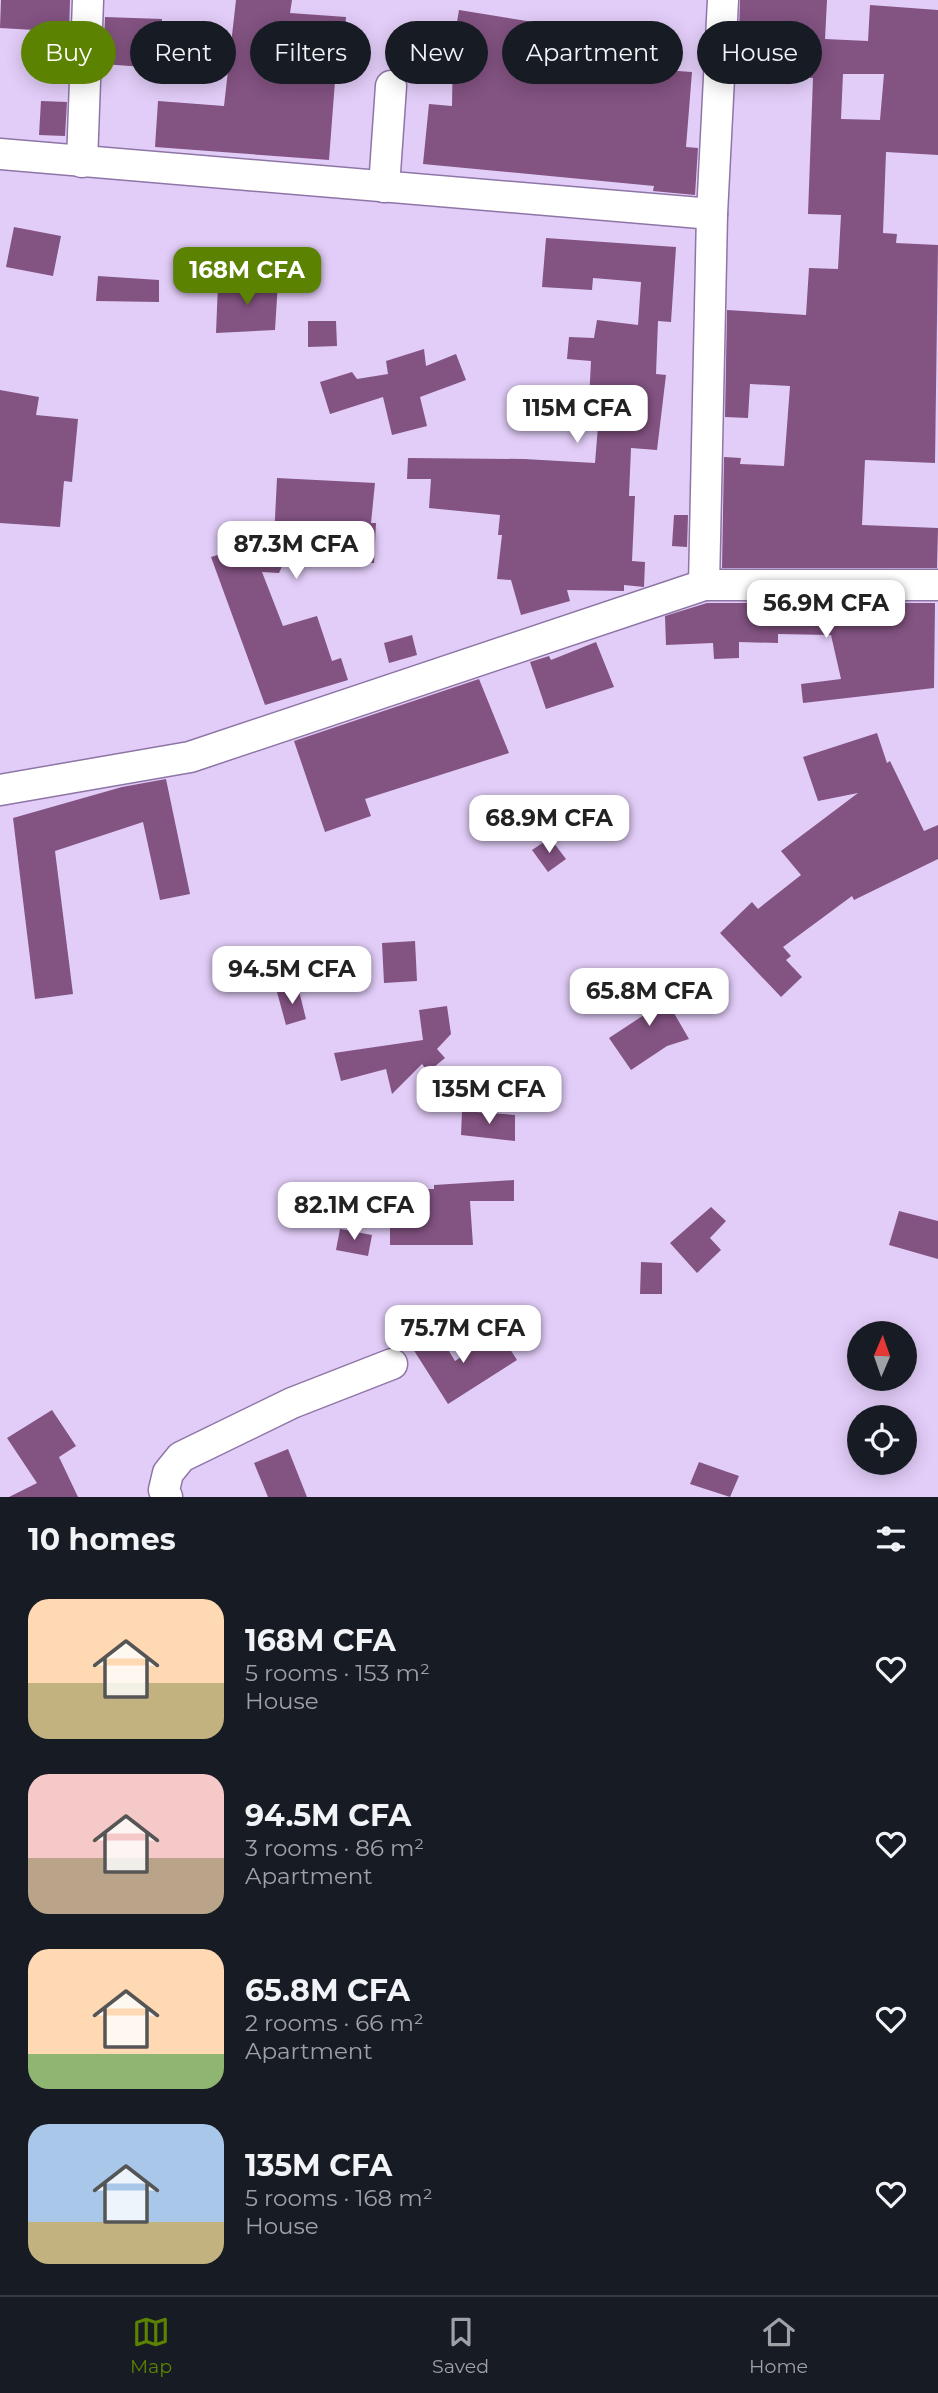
<!DOCTYPE html>
<meta charset="utf-8">
<style>
:root{--surface:#171b24;--page:#20242c;--text:#f1f3f6;--muted:#9ea1a6;--line:#363941;--accent:#5b8201}
body{margin:0;font-family:Montserrat,sans-serif;background:var(--page);color:var(--text);height:100vh;display:flex;flex-direction:column;font-size:26px;white-space:nowrap}
*{box-sizing:border-box;margin:0}
p{font-size:23px;color:var(--muted)}
.icon{flex:none;width:38px;height:38px;fill:none;stroke:currentColor;stroke-width:2;stroke-linecap:round;stroke-linejoin:round}
.map{position:relative;height:1497px;overflow:hidden}
.side{display:flex;flex-direction:column;background:var(--surface);flex:1}
.side>*{flex:none}
.hud{position:absolute;left:21px;top:21px;width:896px;height:63px;display:flex;gap:14px}
.needle{width:46px;rotate:2deg}
.fabs{position:absolute;left:847px;top:1321px;display:grid;gap:14px}
.fabs a{display:grid;place-items:center;width:70px;height:70px;border-radius:50%;background:var(--surface);box-shadow:0 4px 18px #0003;font-size:35px}
.price{position:absolute;translate:-50% -60px;padding:0 16px;border-radius:14px;background:#fff;color:#222;font-size:23px;line-height:46px;filter:drop-shadow(0 2px 4px #0008)}
.price::after{content:'';position:absolute;left:50%;top:42px;width:21px;height:16px;margin-left:-10px;background:inherit;clip-path:polygon(0 0,100% 0,50% 100%)}
.price.selected{background:var(--accent);color:#fff}
ul{padding:0;list-style:none}
li{display:flex;align-items:center;gap:21px;height:175px;padding:0 28px}
li span{display:grid;place-items:center;flex:none;width:196px;height:140px;border-radius:21px;color:#555}
li>.icon{margin-inline-start:auto}
span .icon{width:84px;height:84px;fill:#fffc;stroke-width:1}
li b{font-size:30px}
h2{display:flex;justify-content:space-between;align-items:center;height:84px;padding:0 28px;font-size:30px}
.chip{padding:0 24px;border-radius:32px;background:var(--surface);box-shadow:0 4px 18px #0003;font-size:24px;line-height:63px}
.chip.selected{background:var(--accent);color:#fff}
.tabs{display:flex;justify-content:space-around;align-items:center;height:98px;border-top:2px solid var(--line);background:var(--surface);font-size:19px;color:var(--muted)}
.tabs a{display:grid;justify-items:center;gap:4px}
.tabs .selected{color:var(--accent)}
.map>svg:first-child{display:block}
</style>
<div class="map">
<svg width="938" height="1497" viewBox="0 0 938 1497">
<rect width="100%" height="100%" fill="#e2cdf8"/>
<g fill="#835382" fill-rule="evenodd">
<polygon points="1,0 70,0 69,32 0,28"/>
<polygon points="236,0 292,0 290,13 346,17 341,82 335,81 329,160 155,147 158,101 224,106"/>
<path d="M740 0H827L825 39 868 41 870 5 938 10V155L886 152 883 233 897 234 896 243 938 245 935 463 865 460 862 525 938 528 937 568H722L724 457 741 458 740 464 784 466 790 386 750 384 748 418 725 417 727 310 806 315 809 268 838 269 841 215 808 214 813 78 745 75 747 33 739 32ZM843 74H884L880 120 841 119Z"/>
<polygon points="459,10 539,23 533,61 692,72 686,147 698,148 695,195 653,191 654,186 423,164 429,104 452,106 453,46"/>
<polygon points="105,17 162,19 157,68 103,64"/>
<polygon points="41,101 67,102 65,136 39,135"/>
<polygon points="14,227 61,236 53,276 6,267"/>
<polygon points="546,238 676,247 671,322 658,321 656,374 666,375 657,450 631,448 629,496 635,496 632,561 645,562 644,587 624,585 624,591 567,590 570,601 521,615 511,580 497,579 502,535 498,535 500,515 429,508 431,479 407,479 408,458 524,459 595,463 600,402 589,401 591,361 567,359 569,337 594,338 597,320 638,325 641,282 593,278 592,290 542,287"/>
<polygon points="98,276 159,280 159,302 96,301"/>
<polygon points="278,282 275,330 216,333 218,284"/>
<polygon points="308,321 336,321 337,346 308,347"/>
<polygon points="424,349 426,366 456,354 466,380 420,397 427,426 392,435 383,397 330,414 320,382 352,372 357,379 388,374 386,361"/>
<polygon points="0,390 39,397 36,415 78,419 72,482 64,481 60,527 0,523"/>
<polygon points="277,478 375,483 371,523 376,523 374,563 327,561 327,558 287,555 279,573 262,572 283,626 317,616 332,661 341,658 348,680 265,705 211,557 274,538"/>
<polygon points="674,515 688,515 687,547 672,546"/>
<polygon points="707,603 935,603 934,688 803,703 801,684 841,679 831,635 778,634 778,643 739,642 739,658 714,659 713,643 666,645 665,616"/>
<polygon points="412,635 417,655 389,663 384,643"/>
<polygon points="596,642 614,687 546,709 530,662 549,656 551,660"/>
<polygon points="479,679 509,753 365,799 371,816 325,832 294,741"/>
<polygon points="877,733 887,763 890,761 924,831 938,825 938,859 854,900 852,896 783,947 791,956 786,960 802,977 781,997 720,933 752,902 758,909 801,875 781,851 858,793 818,801 803,757"/>
<polygon points="166,779 190,894 160,900 143,822 55,851 73,994 35,999 13,818 122,787"/>
<polygon points="550,838 566,859 548,872 532,850"/>
<polygon points="415,941 417,981 384,983 382,943"/>
<polygon points="653,977 689,1039 667,1046 631,1070 609,1038 647,1013 633,989"/>
<polygon points="298,987 306,1019 286,1025 277,992"/>
<polygon points="447,1006 451,1034 437,1049 445,1058 428,1072 422,1064 392,1094 386,1069 341,1081 334,1053 423,1040 419,1010"/>
<polygon points="462,1111 515,1115 515,1141 461,1135"/>
<polygon points="514,1180 514,1201 470,1201 473,1245 390,1245 390,1190 434,1189 434,1185"/>
<polygon points="711,1207 726,1221 710,1238 721,1250 697,1273 670,1243"/>
<polygon points="899,1211 938,1221 938,1259 889,1245"/>
<polygon points="340,1229 372,1235 368,1256 336,1250"/>
<polygon points="641,1262 662,1263 662,1294 640,1294"/>
<polygon points="499,1332 517,1360 448,1404 413,1349 438,1333 455,1361"/>
<polygon points="52,1410 76,1446 59,1457 78,1497 9,1497 37,1483 7,1438"/>
<polygon points="288,1449 307,1497 268,1497 254,1463"/>
<polygon points="699,1462 739,1476 730,1497 690,1484"/>
</g>
<g fill="none" stroke-linecap="round" stroke-linejoin="round">
<g stroke="#8e75a6" stroke-width="33">
<g id="street">
<polyline points="0,154 712,214"/>
<polyline points="82,162 88,0"/>
<polyline points="384,187 391,86"/>
<polyline points="704,585 712,214 723,0"/>
<polyline points="0,790 190,757 704,585 938,585"/>
<polyline points="167,1497 164,1490 168,1473 181,1457 292,1403 392,1364"/>
</g>
</g>
<use href="#street" stroke="#fff" stroke-width="30"/>
</g>
</svg>
<div class="fabs">
<a><svg class="needle" viewBox="-14 -14 28 28"><path d="M0-13l5 13h-10z" fill="#e53935"/><path d="M0 13l5-13h-10z" fill="#9ea1a6"/></svg></a>
<a><svg class="icon" aria-label="locate" viewBox="0 0 24 24"><circle cx="12" cy="12" r="6"/><path d="M12 2v4M12 18v4M2 12h4M18 12h4"/></svg></a>
</div>
<b class="price selected" style="left:247px;top:307px">168M CFA</b>
<b class="price" style="left:577px;top:445px">115M CFA</b>
<b class="price" style="left:296px;top:581px">87.3M CFA</b>
<b class="price" style="left:826px;top:640px">56.9M CFA</b>
<b class="price" style="left:549px;top:855px">68.9M CFA</b>
<b class="price" style="left:292px;top:1006px">94.5M CFA</b>
<b class="price" style="left:649px;top:1028px">65.8M CFA</b>
<b class="price" style="left:489px;top:1126px">135M CFA</b>
<b class="price" style="left:354px;top:1242px">82.1M CFA</b>
<b class="price" style="left:463px;top:1365px">75.7M CFA</b>
<div class="hud">
<a class="chip selected">Buy</a>
<a class="chip">Rent</a>
<a class="chip">Filters</a>
<a class="chip">New</a>
<a class="chip">Apartment</a>
<a class="chip">House</a>
</div>
</div>
<section class="side">
<h2>10 homes<svg class="icon" aria-label="filters" viewBox="0 0 24 24"><path d="M4 7h16M4 17h16"/><circle cx="9" cy="7" r="2"/><circle cx="15" cy="17" r="2"/></svg></h2>
<ul>
<li><span style="background:linear-gradient(#ffd9b3 60%,#c2b280 0)"><svg class="icon" aria-label="home" viewBox="0 0 24 24"><path d="M3 11l9-7 9 7M6 9v11h12V9"/></svg></span><div><b>168M CFA</b><p>5 rooms · 153 m²</p><p>House</p></div><svg class="icon" aria-label="heart" viewBox="0 0 24 24"><path d="M12 20l-8-8c-3-5 5-10 8-4 3-6 11-1 8 4z"/></svg></li>
<li><span style="background:linear-gradient(#f6c9c9 60%,#b9a48a 0)"><svg class="icon" aria-label="home" viewBox="0 0 24 24"><path d="M3 11l9-7 9 7M6 9v11h12V9"/></svg></span><div><b>94.5M CFA</b><p>3 rooms · 86 m²</p><p>Apartment</p></div><svg class="icon" aria-label="heart" viewBox="0 0 24 24"><path d="M12 20l-8-8c-3-5 5-10 8-4 3-6 11-1 8 4z"/></svg></li>
<li><span style="background:linear-gradient(#ffd9b3 75%,#8fb573 0)"><svg class="icon" aria-label="home" viewBox="0 0 24 24"><path d="M3 11l9-7 9 7M6 9v11h12V9"/></svg></span><div><b>65.8M CFA</b><p>2 rooms · 66 m²</p><p>Apartment</p></div><svg class="icon" aria-label="heart" viewBox="0 0 24 24"><path d="M12 20l-8-8c-3-5 5-10 8-4 3-6 11-1 8 4z"/></svg></li>
<li><span style="background:linear-gradient(#a9c7e8 70%,#c2b280 0)"><svg class="icon" aria-label="home" viewBox="0 0 24 24"><path d="M3 11l9-7 9 7M6 9v11h12V9"/></svg></span><div><b>135M CFA</b><p>5 rooms · 168 m²</p><p>House</p></div><svg class="icon" aria-label="heart" viewBox="0 0 24 24"><path d="M12 20l-8-8c-3-5 5-10 8-4 3-6 11-1 8 4z"/></svg></li>
</ul>
</section>
<nav class="tabs">
<a class="selected"><svg class="icon" aria-label="map" viewBox="0 0 24 24"><path d="M3 6l6-2 6 2 6-2v14l-6 2-6-2-6 2zM9 4v14M15 6v14"/></svg>Map</a>
<a><svg class="icon" aria-label="saved" viewBox="0 0 24 24"><path d="M7 4h10v16l-5-4-5 4z"/></svg>Saved</a>
<a><svg class="icon" aria-label="home" viewBox="0 0 24 24"><path d="M3 11l9-7 9 7M6 9v11h12V9"/></svg>Home</a>
</nav>
